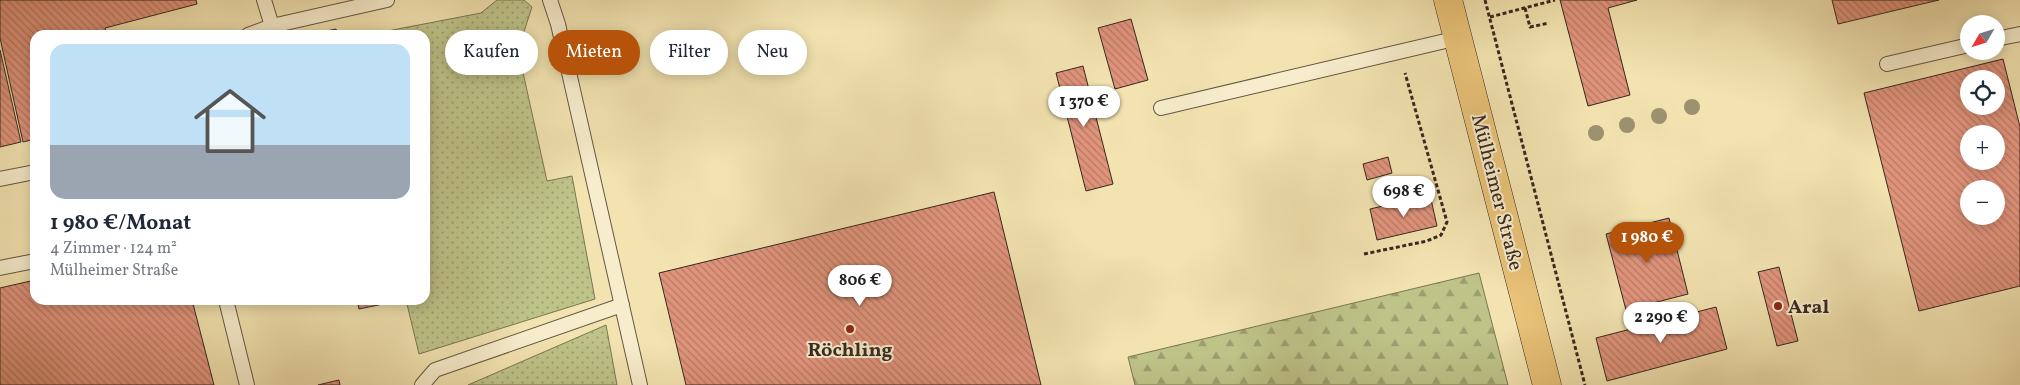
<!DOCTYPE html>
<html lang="de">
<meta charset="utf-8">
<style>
:root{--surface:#fff;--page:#f2f2f3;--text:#1f2937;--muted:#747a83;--line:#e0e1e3;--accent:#b45309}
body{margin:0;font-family:Vollkorn,serif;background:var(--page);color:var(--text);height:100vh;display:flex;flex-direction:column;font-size:19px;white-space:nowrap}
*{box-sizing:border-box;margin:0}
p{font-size:16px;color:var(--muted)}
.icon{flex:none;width:28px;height:28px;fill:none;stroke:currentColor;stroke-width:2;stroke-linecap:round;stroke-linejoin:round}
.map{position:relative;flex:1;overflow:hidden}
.sheet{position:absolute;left:30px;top:30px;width:400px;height:275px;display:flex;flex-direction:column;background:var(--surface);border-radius:15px;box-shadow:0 2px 12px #0003}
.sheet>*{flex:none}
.guide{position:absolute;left:445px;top:30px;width:475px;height:45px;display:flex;gap:10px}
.needle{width:32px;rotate:231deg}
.fabs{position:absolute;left:1960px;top:15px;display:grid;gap:10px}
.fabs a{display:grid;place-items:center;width:45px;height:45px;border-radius:50%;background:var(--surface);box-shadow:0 2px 12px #0003;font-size:25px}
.price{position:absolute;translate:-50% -42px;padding:0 11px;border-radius:18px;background:#fff;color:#222;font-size:16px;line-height:32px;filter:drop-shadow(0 1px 2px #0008)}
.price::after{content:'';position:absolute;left:50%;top:30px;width:15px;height:11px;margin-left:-8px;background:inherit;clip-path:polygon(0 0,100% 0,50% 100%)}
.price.selected{background:var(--accent);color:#fff}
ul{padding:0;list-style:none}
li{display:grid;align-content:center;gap:10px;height:265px;padding:0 20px}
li+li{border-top:1px solid var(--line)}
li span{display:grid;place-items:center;height:155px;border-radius:15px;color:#555}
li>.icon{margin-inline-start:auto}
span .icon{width:90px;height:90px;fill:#fffc;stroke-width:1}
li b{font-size:21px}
.tag{padding:0 18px;border-radius:22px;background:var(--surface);box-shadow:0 2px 12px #0003;font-size:18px;line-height:45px}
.tag.selected{background:var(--accent);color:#fff}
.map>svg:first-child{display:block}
</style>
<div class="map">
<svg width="2020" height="385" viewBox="0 0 2020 385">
<defs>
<pattern id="grass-dots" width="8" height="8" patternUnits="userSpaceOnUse" patternTransform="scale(1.25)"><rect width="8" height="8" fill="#bec388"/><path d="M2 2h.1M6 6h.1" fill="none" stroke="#9b9e6f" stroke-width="1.8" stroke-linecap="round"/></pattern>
<pattern id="forest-firs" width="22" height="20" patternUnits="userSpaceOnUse" patternTransform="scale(1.25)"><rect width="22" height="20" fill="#bec388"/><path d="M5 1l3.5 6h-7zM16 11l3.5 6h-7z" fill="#9b9e6f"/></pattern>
<pattern id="building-back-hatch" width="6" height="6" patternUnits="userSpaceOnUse" patternTransform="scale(1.25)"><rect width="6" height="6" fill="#e1947c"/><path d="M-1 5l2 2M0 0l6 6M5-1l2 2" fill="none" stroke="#b77965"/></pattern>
</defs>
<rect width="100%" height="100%" fill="#f2e3b0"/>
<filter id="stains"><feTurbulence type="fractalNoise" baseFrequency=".004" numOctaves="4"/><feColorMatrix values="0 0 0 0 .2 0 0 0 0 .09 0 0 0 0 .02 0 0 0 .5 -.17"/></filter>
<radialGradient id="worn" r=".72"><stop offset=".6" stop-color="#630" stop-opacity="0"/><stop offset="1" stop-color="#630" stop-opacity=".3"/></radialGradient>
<g fill="url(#grass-dots)" stroke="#7a7654">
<polygon points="497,0 524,0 532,7 518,50 547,181 572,176 595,299 419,354 406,300 425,300 425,35 372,34 481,13"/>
<polygon points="606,325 617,385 468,385"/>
</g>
<polygon fill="url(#forest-firs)" stroke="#7a7654" points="1479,273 1508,385 1135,385 1128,357"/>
<g fill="url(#building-back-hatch)" stroke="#362821" fill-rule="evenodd">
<polygon points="0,0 196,0 197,4 105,28 107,35 35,35 35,139 23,142 0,38"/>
<polygon points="1560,0 1637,0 1608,8 1630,95 1588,106"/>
<polygon points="1832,0 1939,0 1838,24"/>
<polygon points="1131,19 1148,80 1115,89 1098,28"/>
<polygon points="336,29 338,35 307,35"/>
<polygon points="0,50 21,142 0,147"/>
<path d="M2003 59 2020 127V286L1919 311 1864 93ZM1969 79H1996V106H1969ZM1969 134H1996V161H1969ZM1969 189H1996V216H1969Z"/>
<polygon points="1083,66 1113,184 1086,191 1056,73"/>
<polygon points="1388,157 1392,173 1367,180 1363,164"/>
<polygon points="994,192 1041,385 686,385 659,273"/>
<polygon points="1430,195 1437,226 1377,240 1370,209"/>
<polygon points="1669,218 1688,294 1626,310 1606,234"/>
<polygon points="1779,267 1798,341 1777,346 1758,272"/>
<polygon points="35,280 35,300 192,300 214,385 0,385 0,288"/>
<polygon points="357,300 382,300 383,304 359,309"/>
<polygon points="1716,307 1727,349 1607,381 1596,338"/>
<polygon points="339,380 340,385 318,385"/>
</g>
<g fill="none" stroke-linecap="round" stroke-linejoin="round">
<g stroke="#655745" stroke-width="16">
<g id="lane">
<polyline points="264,0 272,26"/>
<polyline points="550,0 558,24 640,385"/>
<polyline points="248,35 272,26 387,0"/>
<polyline points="1996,39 2020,34"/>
<polyline points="1887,64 1969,45"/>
<polyline points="1161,108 1458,38"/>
<polyline points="0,179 35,172"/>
<polyline points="0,268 35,261"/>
<polyline points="226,300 247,385"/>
<polyline points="422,385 435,370 622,305"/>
</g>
</g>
<g stroke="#362821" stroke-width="29">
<polyline id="primary" points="1448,0 1547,385"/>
</g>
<g stroke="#362821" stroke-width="3" stroke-dasharray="4 2.5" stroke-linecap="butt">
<polyline points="1485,0 1585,385"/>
<polyline points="1525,8 1530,27 1549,23"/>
<polyline points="1490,17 1555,0"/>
<polyline points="1364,254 1427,241 1441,235 1447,222 1405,73"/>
</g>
<use href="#lane" stroke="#f7edcc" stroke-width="14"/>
<use href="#primary" stroke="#e9c278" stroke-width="28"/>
</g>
<g fill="#9d9270">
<circle cx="1692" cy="107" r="8"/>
<circle cx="1659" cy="116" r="8"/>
<circle cx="1627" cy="125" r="8"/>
<circle cx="1596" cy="133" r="8"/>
</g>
<g fill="#8f2418" stroke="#f7edcc" stroke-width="2">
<circle cx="1778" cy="306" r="5"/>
<circle cx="850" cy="329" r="5"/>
</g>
<g text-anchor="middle" stroke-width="4" stroke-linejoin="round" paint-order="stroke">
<g font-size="20" fill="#362821" stroke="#f7edcc">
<text transform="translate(1498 192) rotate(76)" y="7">Mülheimer Straße</text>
</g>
<g font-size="20" font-weight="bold" fill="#362821" stroke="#f7edcc" text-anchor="start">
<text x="1788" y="313">Aral</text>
<text x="850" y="356" text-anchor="middle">Röchling</text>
</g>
</g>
<rect width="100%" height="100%" filter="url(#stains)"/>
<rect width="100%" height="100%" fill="url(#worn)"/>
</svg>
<div class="fabs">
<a><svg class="needle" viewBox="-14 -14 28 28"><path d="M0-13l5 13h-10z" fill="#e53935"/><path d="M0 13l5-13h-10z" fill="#747a83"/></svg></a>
<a><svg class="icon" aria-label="locate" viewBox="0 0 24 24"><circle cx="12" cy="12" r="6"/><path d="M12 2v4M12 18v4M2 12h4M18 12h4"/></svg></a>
<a>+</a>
<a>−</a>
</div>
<b class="price" style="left:1084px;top:128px">1 370 €</b>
<b class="price" style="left:1404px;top:218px">698 €</b>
<b class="price selected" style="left:1647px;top:264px">1 980 €</b>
<b class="price" style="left:860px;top:307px">806 €</b>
<b class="price" style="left:1661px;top:344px">2 290 €</b>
<div class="guide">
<a class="tag">Kaufen</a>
<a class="tag selected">Mieten</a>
<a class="tag">Filter</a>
<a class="tag">Neu</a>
</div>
<section class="sheet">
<ul>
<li><span style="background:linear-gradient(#bfe0f5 65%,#9aa5b1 0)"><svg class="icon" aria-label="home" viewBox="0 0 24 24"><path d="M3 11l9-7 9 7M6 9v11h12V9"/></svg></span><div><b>1 980 €/Monat</b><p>4 Zimmer · 124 m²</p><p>Mülheimer Straße</p></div></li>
</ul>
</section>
</div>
